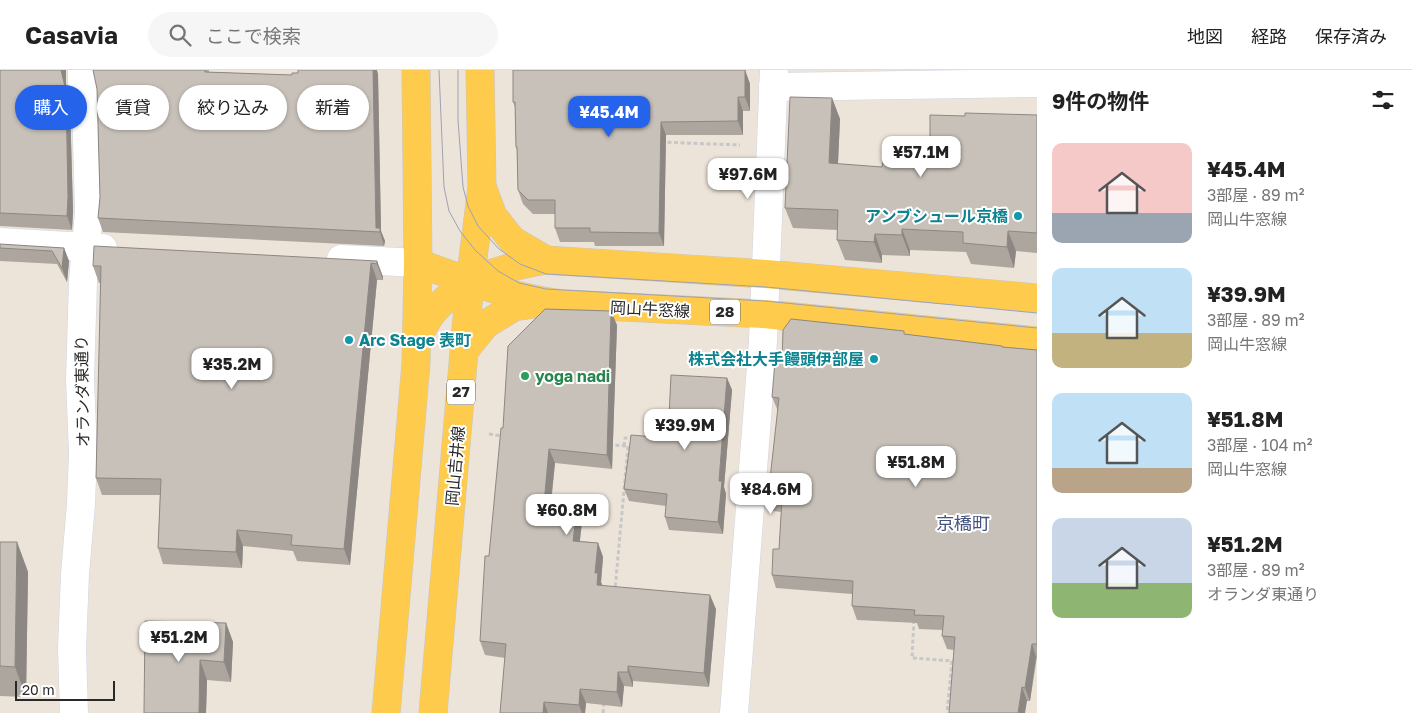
<!DOCTYPE html>
<html lang="ja">
<meta charset="utf-8">
<style>
:root{--surface:#fff;--page:#f6f6f6;--text:#222;--muted:#767676;--line:#e0e0e0;--accent:#2563eb}
body{margin:0;font-family:"Golos Text","Noto Sans JP",sans-serif;background:var(--page);color:var(--text);height:100vh;display:flex;flex-direction:column;font-size:19px;white-space:nowrap}
*{box-sizing:border-box;margin:0}
p{font-size:16px;color:var(--muted)}
.icon{flex:none;width:28px;height:28px;fill:none;stroke:currentColor;stroke-width:2;stroke-linecap:round;stroke-linejoin:round}
.map{position:relative;flex:1;overflow:hidden}
.sheet{display:flex;flex-direction:column;background:var(--surface);width:375px}
.sheet>*{flex:none}
.banner{position:absolute;left:15px;top:15px;width:475px;height:45px;display:flex;gap:10px}
.scale{position:absolute;left:15px;bottom:12px;width:100px;box-sizing:border-box;padding-left:5px;border:2px solid #292929;border-top:0;font-size:14px;line-height:18px;white-space:nowrap;color:#292929;-webkit-text-stroke:4px #fff;paint-order:stroke}
.price{position:absolute;translate:-50% -42px;padding:0 11px;border-radius:10px;background:#fff;color:#222;font-size:16px;line-height:32px;filter:drop-shadow(0 1px 2px #0008)}
.price::after{content:'';position:absolute;left:50%;top:30px;width:15px;height:11px;margin-left:-8px;background:inherit;clip-path:polygon(0 0,100% 0,50% 100%)}
.price.current{background:var(--accent);color:#fff}
ul{padding:0;list-style:none}
li{display:flex;align-items:center;gap:15px;height:125px;padding:0 15px}
li span{display:grid;place-items:center;flex:none;width:140px;height:100px;border-radius:10px;color:#555}
li>.icon{margin-inline-start:auto}
span .icon{width:60px;height:60px;fill:#fffc;stroke-width:1}
li b{font-size:21px}
h2{display:flex;justify-content:space-between;align-items:center;height:60px;padding:0 15px;font-size:21px}
.pill{padding:0 18px;border-radius:22px;background:var(--surface);box-shadow:0 1px 4px #0004;font-size:18px;line-height:45px}
.pill.current{background:var(--accent);color:#fff}
header{display:flex;align-items:center;gap:30px;box-sizing:border-box;height:70px;padding:0 25px;background:var(--surface);border-bottom:1px solid var(--line)}
header strong{font-size:24px}
nav{display:flex;gap:28px;margin-inline-start:auto;font-size:18px}
.search{width:350px;height:45px;background:var(--page);display:flex;align-items:center;gap:12px;box-sizing:border-box;padding:0 18px;border-radius:28px;color:var(--muted);font-size:19px}
main{display:flex;flex:1;min-height:0}
.map>svg:first-child{display:block}
</style>
<header>
<strong>Casavia</strong>
<div class="search"><svg class="icon" aria-label="search" viewBox="0 0 24 24"><circle cx="10" cy="10" r="6"/><path d="M15 15l6 6"/></svg>ここで検索</div>
<nav><a>地図</a><a>経路</a><a>保存済み</a></nav>
</header>
<main>
<div class="map">
<svg width="1037" height="643" viewBox="0 0 1037 643">
<rect width="100%" height="100%" fill="#ede4d9"/>
<g fill="none" stroke-linecap="round" stroke-linejoin="round">
<g stroke="#ced4e4" stroke-width="29">
<g id="minor">
<polyline points="773,17 1037,13"/>
<polyline points="0,172 103,178"/>
<polyline points="341,189 418,193"/>
<polyline points="74,643 72,579 75,504 81,434 83,383 80,310 83,211 89,141 86,33 82,14 82,0"/>
<polyline points="734,643 763,271 774,0"/>
</g>
</g>
<g stroke="#c7c7c7" stroke-width="29">
<g id="major">
<polyline points="483,119 493,146 512,170 546,190 766,204 1037,228"/>
<path d="M418 193C465 210 513 228 563 234L764 244 1037 271"/>
<path d="M416 270C421 262 425 253 430 246 457 210 504 197 546 190"/>
<polyline points="465,280 486,254 514,237 540,233"/>
<polyline points="386,643 416,293 418,193 416,0"/>
<polyline points="433,643 470,212 482,117 480,0"/>
</g>
</g>
<g stroke="#c7c7c7" stroke-width="3" stroke-dasharray="4 2.5" stroke-linecap="butt">
<polyline points="661,72 740,75"/>
<polyline points="489,364 503,366"/>
<polyline points="609,375 628,376 615,520"/>
<polyline points="624,376 625,368 634,368"/>
<polyline points="914,550 912,588 952,591 947,643"/>
<polyline points="603,643 604,631"/>
</g>
<use href="#minor" stroke="#fff" stroke-width="28"/>
<use href="#major" stroke="#ffcb4d" stroke-width="28"/>
<g stroke="#9ca1b6" stroke-width="1">
<polyline points="439,0 444,117 449,141 460,161 475,180 498,201 519,213 546,219 765,231 1037,258"/>
<polyline points="458,0 458,50 463,117 468,136 478,156 499,179 520,194 546,204 766,217 1037,243"/>
</g>
</g>
<g fill="#aca69f">
<polygon points="0,0 66,0 66,14 70,35 73,141 72,160 0,156"/>
<polygon points="93,0 209,0 209,2 292,5 378,4 381,161 385,171 384,176 103,162 98,148 100,127 97,19"/>
<polygon points="745,0 750,14 750,41 743,41 743,65 666,65 664,176 595,176 594,172 560,172 555,158 555,144 533,144 523,134 518,120 517,81 516,77 515,37 513,32"/>
<polygon points="832,28 840,49 838,94 882,97 930,89 965,46 1037,45 1037,183 1016,181 1014,198 971,194 966,182 910,180 910,186 882,185 882,193 845,190 837,170 838,160 793,158 785,138"/>
<polygon points="0,174 64,178 69,191 67,212 57,194 0,191"/>
<polygon points="377,191 383,207 383,210 377,210 350,495 297,491 293,481 243,476 242,498 163,494 158,478 160,425 102,425 96,408 101,213 99,213 93,196"/>
<polygon points="617,255 612,399 555,393 551,435 577,438 582,452 580,471 598,473 603,487 601,512 602,515 716,539 709,617 633,611 633,617 624,616 622,637 586,633 585,643 500,643 505,588 485,585 480,571 503,358"/>
<polygon points="906,265 1003,277 1037,280 1037,587 1030,631 1027,631 950,637 954,580 947,579 942,566 943,560 919,559 917,553 857,550 852,536 852,524 776,518 772,505 779,479 782,442 773,441 768,427 778,341 772,327 782,291"/>
<polygon points="727,308 732,320 724,417 726,424 723,464 669,460 665,447 666,436 629,431 624,419 668,368"/>
<polygon points="0,472 17,472 28,502 26,627 0,626"/>
<polygon points="226,553 233,572 231,612 207,610 206,643 144,643"/>
</g>
<g fill="#8c8782">
<polygon points="61,0 66,0 66,14 70,35 73,141 72,160 67,146"/>
<polygon points="373,0 377,0 378,4 381,161 385,171 384,176 380,162 376,158"/>
<polygon points="745,0 750,14 750,41 745,27"/>
<polygon points="738,27 743,41 743,65 738,51"/>
<polygon points="832,28 840,49 837,114 829,93"/>
<polygon points="661,52 666,65 664,176 659,163"/>
<polygon points="902,159 910,180 910,186 902,165"/>
<polygon points="1008,161 1016,181 1014,198 1007,177"/>
<polygon points="875,164 882,185 882,193 874,172"/>
<polygon points="64,178 69,191 67,212 62,198"/>
<polygon points="377,191 383,207 383,210 377,194"/>
<polygon points="371,193 377,210 350,495 344,479"/>
<polygon points="611,241 617,255 612,399 607,385"/>
<polygon points="727,308 732,320 724,417 726,424 723,464 718,452 719,411"/>
<polygon points="549,379 555,393 549,449 544,434"/>
<polygon points="577,438 582,452 578,485 573,471"/>
<polygon points="237,460 243,476 242,498 236,482"/>
<polygon points="17,472 28,502 26,627 15,597"/>
<polygon points="598,473 603,487 601,512 603,517 597,515 595,503"/>
<polygon points="710,525 716,539 709,617 704,603"/>
<polygon points="226,553 233,572 231,612 224,592"/>
<polygon points="1032,574 1036,587 1030,631 1025,618"/>
<polygon points="200,590 207,610 206,643 199,643"/>
<polygon points="628,596 633,611 633,617 628,602"/>
<polygon points="618,602 624,616 622,637 617,622"/>
<polygon points="1022,617 1027,631 1025,643 1018,643"/>
<polygon points="580,619 586,633 585,643 582,643 579,635"/>
<polygon points="544,632 548,643 543,643"/>
</g>
<g fill="#c8c1b9" stroke="#8c8782">
<polygon points="0,0 61,0 66,21 68,127 67,146 0,143"/>
<polygon points="93,0 205,0 205,2 292,5 292,3 298,3 298,0 373,0 376,158 380,158 380,162 98,148 100,127 97,19"/>
<polygon points="513,0 745,0 745,27 738,27 738,51 661,52 659,163 590,162 590,158 555,158 555,130 528,130 518,120 517,77 516,77 515,32 513,32"/>
<polygon points="790,27 832,28 829,93 882,97 883,91 914,92 914,88 930,89 930,45 965,46 965,43 1037,45 1037,163 1008,161 1007,177 963,173 963,162 902,159 902,165 875,164 874,172 837,170 838,140 785,138"/>
<polygon points="0,174 64,178 62,198 52,181 0,178"/>
<polygon points="94,176 377,191 377,194 371,193 344,479 291,475 292,465 237,460 236,482 158,478 161,409 96,408 101,196 93,196"/>
<polygon points="545,239 611,241 607,385 549,379 544,434 577,438 573,471 598,473 595,503 598,503 597,515 710,525 704,603 628,596 628,602 618,602 617,622 580,619 579,635 544,632 543,643 500,643 506,574 480,571 485,486 489,486 501,358 503,358 508,276"/>
<polygon points="791,249 904,261 904,264 1002,276 1002,277 1037,280 1037,574 1032,574 1025,618 1022,617 1018,643 949,643 955,567 942,566 944,546 914,545 915,540 852,536 853,511 772,505 773,479 779,479 782,429 768,427 779,328 772,327 775,291 782,291 783,260"/>
<polygon points="671,305 727,308 719,411 722,411 718,452 665,447 667,424 624,419 631,365 668,368"/>
<polygon points="0,472 17,472 15,597 0,596"/>
<polygon points="145,551 226,553 224,592 200,590 199,643 144,643"/>
</g>
<g fill="#0f9aa8" stroke="#fff" stroke-width="2">
<circle cx="1018" cy="146" r="5"/>
<circle cx="349" cy="270" r="5"/>
<circle cx="874" cy="289" r="5"/>
</g>
<circle fill="#2e9e5b" stroke="#fff" stroke-width="2" cx="525" cy="306" r="5"/>
<g text-anchor="middle" stroke-width="4" stroke-linejoin="round" paint-order="stroke">
<g fill="#fff" stroke="#696969" stroke-width="1">
<rect x="710" y="229.5" width="30" height="25" rx="4"/>
<rect x="447" y="309.5" width="28" height="25" rx="4"/>
</g>
<g font-size="15" font-weight="bold" fill="#292929">
<text x="725" y="247">28</text>
<text x="461" y="327">27</text>
</g>
<g font-size="16" font-weight="bold" fill="#0d838f" stroke="#fff" text-anchor="end">
<text x="1008" y="152">アンブシュール京橋</text>
<text x="359" y="276" text-anchor="start">Arc Stage 表町</text>
<text x="864" y="295">株式会社大手饅頭伊部屋</text>
</g>
<g font-size="16" fill="#292929" stroke="#fff">
<text transform="translate(650 239) rotate(3)" y="6">岡山牛窓線</text>
<text transform="translate(82 321) rotate(-91)" y="6">オランダ東通り</text>
<text transform="translate(455 396) rotate(-85)" y="6">岡山吉井線</text>
</g>
<g font-size="16" font-weight="bold" fill="#27864d" stroke="#fff" text-anchor="start">
<text x="535" y="312">yoga nadi</text>
</g>
<g font-size="18" fill="#45537f" stroke="#fff">
<text x="963" y="460">京橋町</text>
</g>
</g>
</svg>
<div class="scale">20 m</div>
<b class="price current" style="left:609px;top:68px">¥45.4M</b>
<b class="price" style="left:921px;top:108px">¥57.1M</b>
<b class="price" style="left:748px;top:130px">¥97.6M</b>
<b class="price" style="left:232px;top:320px">¥35.2M</b>
<b class="price" style="left:685px;top:381px">¥39.9M</b>
<b class="price" style="left:916px;top:418px">¥51.8M</b>
<b class="price" style="left:771px;top:445px">¥84.6M</b>
<b class="price" style="left:567px;top:466px">¥60.8M</b>
<b class="price" style="left:179px;top:593px">¥51.2M</b>
<div class="banner">
<a class="pill current">購入</a>
<a class="pill">賃貸</a>
<a class="pill">絞り込み</a>
<a class="pill">新着</a>
</div>
</div>
<section class="sheet">
<h2>9件の物件<svg class="icon" aria-label="filters" viewBox="0 0 24 24"><path d="M4 7h16M4 17h16"/><circle cx="9" cy="7" r="2"/><circle cx="15" cy="17" r="2"/></svg></h2>
<ul>
<li><span style="background:linear-gradient(#f6c9c9 70%,#9aa5b1 0)"><svg class="icon" aria-label="home" viewBox="0 0 24 24"><path d="M3 11l9-7 9 7M6 9v11h12V9"/></svg></span><div><b>¥45.4M</b><p>3部屋 · 89 m²</p><p>岡山牛窓線</p></div></li>
<li><span style="background:linear-gradient(#bfe0f5 65%,#c2b280 0)"><svg class="icon" aria-label="home" viewBox="0 0 24 24"><path d="M3 11l9-7 9 7M6 9v11h12V9"/></svg></span><div><b>¥39.9M</b><p>3部屋 · 89 m²</p><p>岡山牛窓線</p></div></li>
<li><span style="background:linear-gradient(#bfe0f5 75%,#b9a48a 0)"><svg class="icon" aria-label="home" viewBox="0 0 24 24"><path d="M3 11l9-7 9 7M6 9v11h12V9"/></svg></span><div><b>¥51.8M</b><p>3部屋 · 104 m²</p><p>岡山牛窓線</p></div></li>
<li><span style="background:linear-gradient(#c9d6e8 65%,#8fb573 0)"><svg class="icon" aria-label="home" viewBox="0 0 24 24"><path d="M3 11l9-7 9 7M6 9v11h12V9"/></svg></span><div><b>¥51.2M</b><p>3部屋 · 89 m²</p><p>オランダ東通り</p></div></li>
</ul>
</section>
</main>
